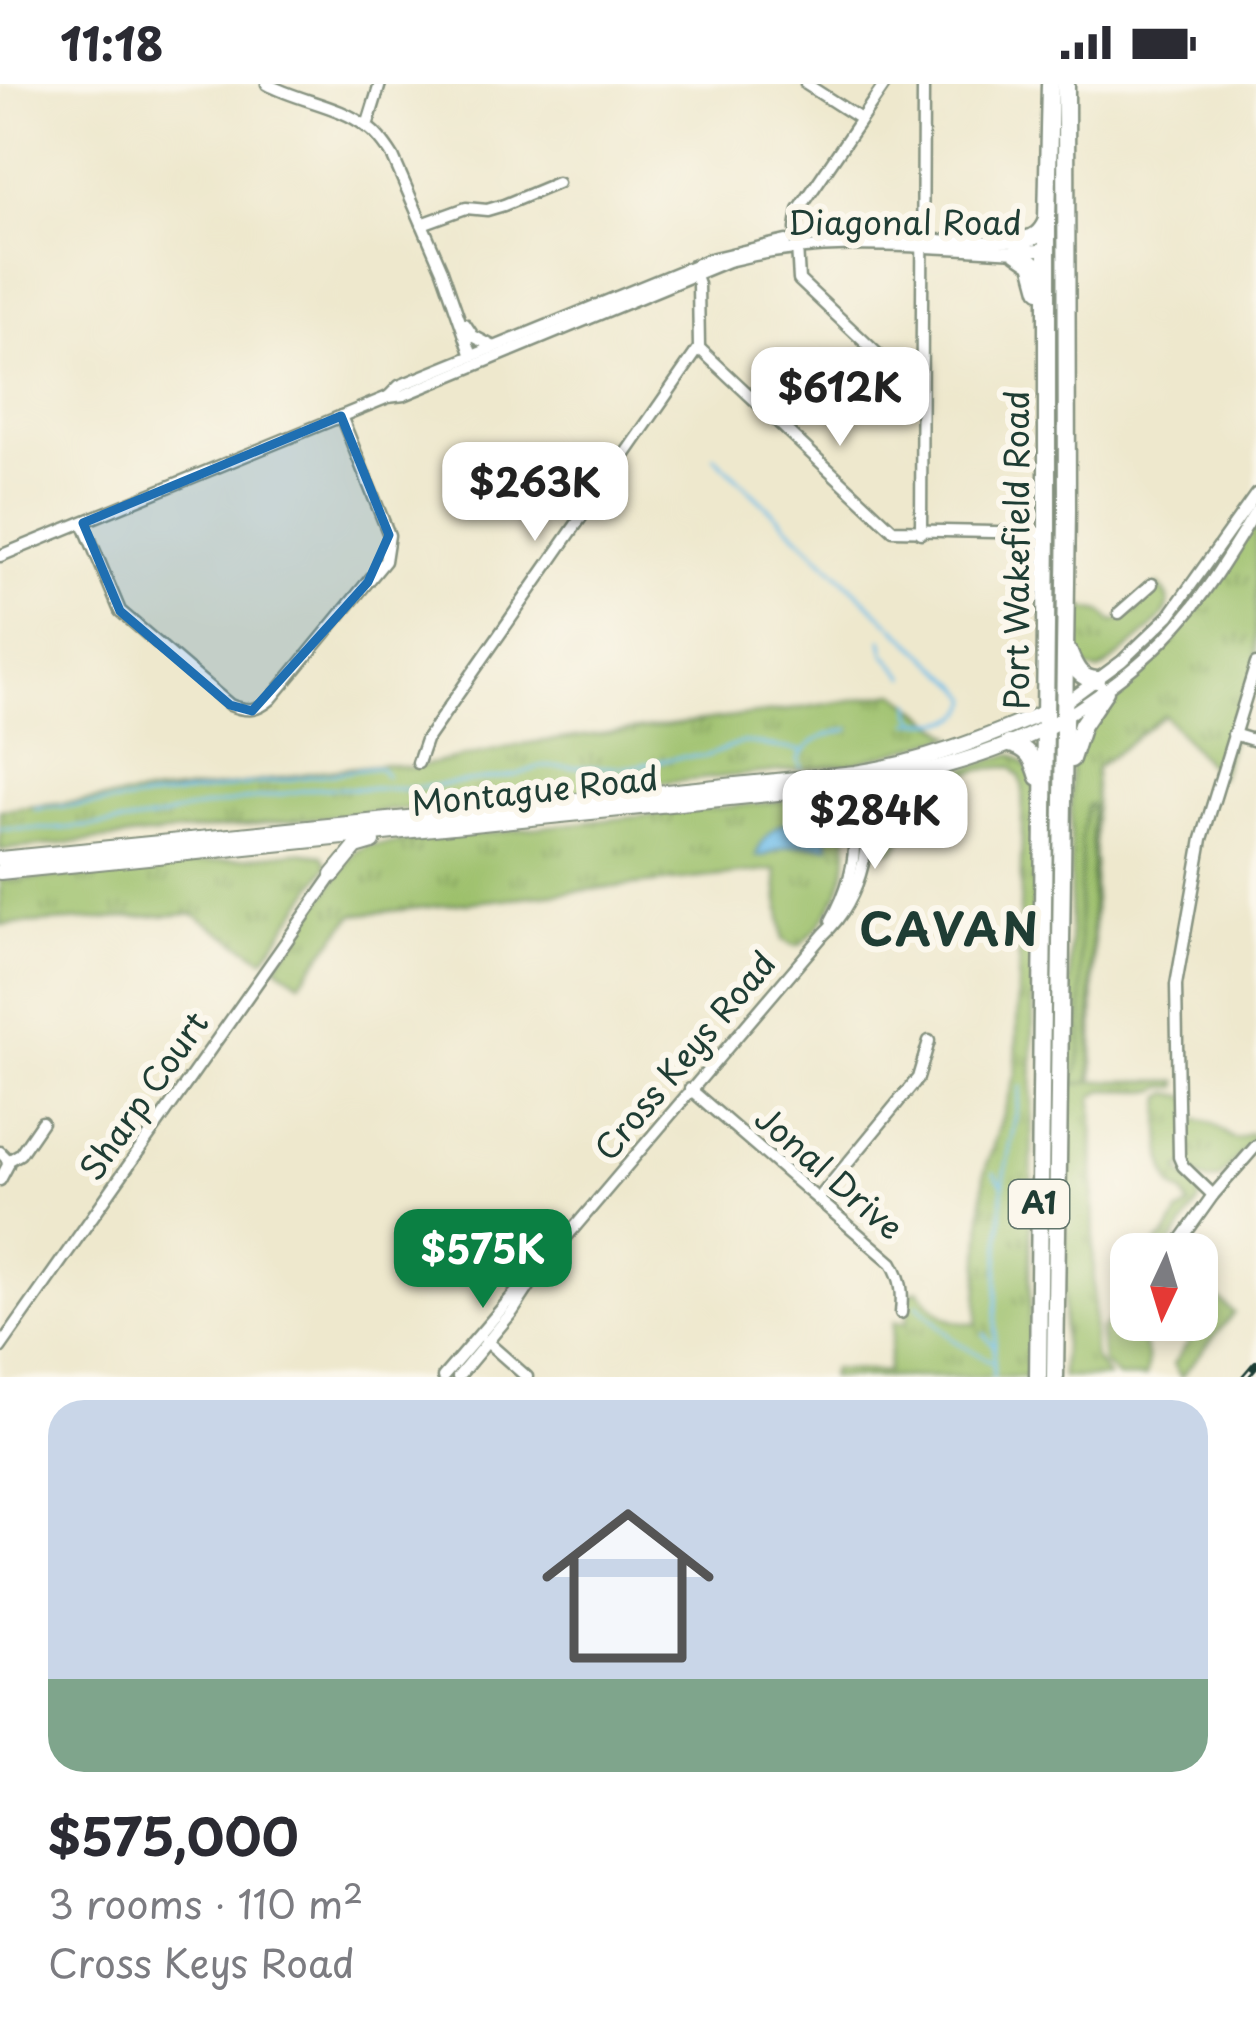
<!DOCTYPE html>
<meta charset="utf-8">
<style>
:root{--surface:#fff;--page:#f7f7f7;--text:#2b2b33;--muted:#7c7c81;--line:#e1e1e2;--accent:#0b8043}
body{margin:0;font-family:"Playpen Sans",sans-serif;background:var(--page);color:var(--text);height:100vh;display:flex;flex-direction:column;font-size:45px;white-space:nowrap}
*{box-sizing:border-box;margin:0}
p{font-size:39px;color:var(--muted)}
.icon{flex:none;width:66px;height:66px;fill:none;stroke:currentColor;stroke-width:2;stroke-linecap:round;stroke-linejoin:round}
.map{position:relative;height:1293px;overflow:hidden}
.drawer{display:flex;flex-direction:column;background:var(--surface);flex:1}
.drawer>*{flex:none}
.needle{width:78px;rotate:184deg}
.buttons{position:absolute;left:1110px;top:1149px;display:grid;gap:24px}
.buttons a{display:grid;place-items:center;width:108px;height:108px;border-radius:24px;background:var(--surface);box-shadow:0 6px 18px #0003;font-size:60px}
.price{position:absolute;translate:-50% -102px;padding:0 27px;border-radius:24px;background:#fff;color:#222;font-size:39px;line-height:78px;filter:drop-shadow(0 3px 6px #0008)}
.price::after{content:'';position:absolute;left:50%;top:72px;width:36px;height:27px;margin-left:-18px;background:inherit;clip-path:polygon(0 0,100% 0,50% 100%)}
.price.on{background:var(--accent);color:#fff}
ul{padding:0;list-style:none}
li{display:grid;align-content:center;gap:24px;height:636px;padding:0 48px}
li+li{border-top:3px solid var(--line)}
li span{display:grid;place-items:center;height:372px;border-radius:36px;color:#555}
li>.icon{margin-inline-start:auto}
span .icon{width:216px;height:216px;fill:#fffc;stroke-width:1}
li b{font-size:51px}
.status{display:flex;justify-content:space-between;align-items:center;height:84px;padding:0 60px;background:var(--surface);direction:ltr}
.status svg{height:33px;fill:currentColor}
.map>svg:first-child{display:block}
</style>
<div class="status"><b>11:18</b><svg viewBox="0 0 49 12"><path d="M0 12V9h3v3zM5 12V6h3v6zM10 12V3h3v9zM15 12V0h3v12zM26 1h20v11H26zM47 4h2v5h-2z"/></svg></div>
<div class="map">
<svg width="1256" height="1293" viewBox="0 0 1256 1293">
<defs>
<pattern id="grass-tufts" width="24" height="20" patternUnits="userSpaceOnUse" patternTransform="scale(3)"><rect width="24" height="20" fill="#9cc06b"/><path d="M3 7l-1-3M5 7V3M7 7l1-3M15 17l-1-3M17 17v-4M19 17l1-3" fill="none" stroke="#7f9d59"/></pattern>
<pattern id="water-ripples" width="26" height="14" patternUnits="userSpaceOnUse" patternTransform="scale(3)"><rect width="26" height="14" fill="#70beea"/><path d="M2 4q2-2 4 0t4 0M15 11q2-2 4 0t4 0" fill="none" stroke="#5b9cbe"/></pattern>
</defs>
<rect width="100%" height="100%" fill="#fbf7ec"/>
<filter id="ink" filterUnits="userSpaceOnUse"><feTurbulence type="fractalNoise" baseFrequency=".00833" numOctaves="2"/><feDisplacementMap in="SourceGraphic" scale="24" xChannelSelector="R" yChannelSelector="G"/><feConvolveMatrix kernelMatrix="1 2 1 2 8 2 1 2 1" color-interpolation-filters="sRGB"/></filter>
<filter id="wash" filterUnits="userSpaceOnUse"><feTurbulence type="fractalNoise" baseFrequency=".004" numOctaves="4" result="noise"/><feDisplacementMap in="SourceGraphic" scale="48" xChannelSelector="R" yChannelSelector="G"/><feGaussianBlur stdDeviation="2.7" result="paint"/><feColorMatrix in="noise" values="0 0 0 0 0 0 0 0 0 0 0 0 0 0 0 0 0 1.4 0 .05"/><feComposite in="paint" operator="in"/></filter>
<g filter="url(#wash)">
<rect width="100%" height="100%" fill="#eee8cd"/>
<g fill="url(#grass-tufts)" stroke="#5e7e50" stroke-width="3">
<polygon points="1256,427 1256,581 1220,694 1164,631 1095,685 1093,997 1178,997 1178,1003 1165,1003 1155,1007 1103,1006 1093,1013 1094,1273 1108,1293 1062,1293 1070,945 1071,676 1105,607 1161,559"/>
<path d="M1158 501C1167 509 1172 516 1166 527 1158 542 1120 571 1105 583L1099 587 1084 584 1075 566V522L1102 528 1113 538 1124 535Z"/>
<polygon points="896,609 953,652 850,680 0,766 0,726 240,701 322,687 387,680 411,684 530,659 789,626"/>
<path d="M1012 670C1028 678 1032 691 1036 709L1029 1293H830L832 1285 887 1288 894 1238 907 1239 909 1209 919 1206C936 1230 947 1240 977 1240L984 1090 1016 990 1023 705 1020 693 1011 683C994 683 968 687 952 696 931 708 909 746 894 766H877C869 751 869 734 874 718L901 704Z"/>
<path d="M810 714 832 716C866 760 838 829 800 861L795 862 783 856 776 786 353 831 300 898 276 882 355 768 367 762Z"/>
<polygon points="296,768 322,771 328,781 264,875 193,830 0,841 0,796 79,792"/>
<path d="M1170 1009 1189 1013 1194 1035C1199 1036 1207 1037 1211 1039 1227 1047 1230 1063 1249 1049L1255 1053 1219 1095 1206 1097 1183 1082 1179 1086C1187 1097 1202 1102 1199 1118L1167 1166 1159 1170H1145L1168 1149 1178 1130 1189 1122 1183 1109C1180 1107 1176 1107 1174 1104 1160 1090 1160 1032 1163 1013Z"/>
<polygon points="1197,1195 1234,1229 1181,1293 1173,1280 1210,1228 1197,1217"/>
</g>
<g fill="#9cc06b" stroke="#5e7e50" stroke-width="3">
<path d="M1090 720 1092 724 1091 988 1090 998 1076 1000 1073 994C1090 973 1079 874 1079 843 1078 814 1083 785 1081 756L1087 722Z"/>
<path d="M1113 1233 1128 1235C1142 1259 1151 1263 1146 1293H1118L1103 1279 1100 1246Z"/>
</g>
<path fill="url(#water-ripples)" stroke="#487e8f" stroke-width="3" d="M806 727 827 746 829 762C814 761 801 759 785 763 772 767 768 773 756 772 762 755 777 738 795 737Z"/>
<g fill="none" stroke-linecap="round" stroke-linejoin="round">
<g stroke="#70beea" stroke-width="3">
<path d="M714 372 895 544 962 603 971 614C966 644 934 637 910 638"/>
<polyline points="882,555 885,570 906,593"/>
<polyline points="912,618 913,631 919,637"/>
<path d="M801 684 798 675C811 655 827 650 850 645"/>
<polyline points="34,725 124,718 373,684 380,684 386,693"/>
<polyline points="0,745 56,745 126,739 159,734 185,726 318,704 409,705 517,691 539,683 632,683 680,673 706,672 744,658 803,667"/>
<polyline points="994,1089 1003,1101"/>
<polyline points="917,1220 953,1256 994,1279"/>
<polyline points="984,1250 994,1262"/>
<polyline points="993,1293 1003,1101 1021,1003"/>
</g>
</g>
</g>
<g filter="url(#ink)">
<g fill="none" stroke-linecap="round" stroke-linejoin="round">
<g stroke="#869280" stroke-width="15">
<g id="minor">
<path d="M267 0C298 17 339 21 367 43 378 50 386 62 393 73L442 186 472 272"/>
<polyline points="806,0 859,34"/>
<polyline points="885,0 799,126 796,145 799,196 921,311"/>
<polyline points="367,42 380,0"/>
<polyline points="422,140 466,124 487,126 504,121 557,99"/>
<polyline points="877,155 1020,158"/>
<polyline points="465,240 473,252 494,263"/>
<polyline points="699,264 893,446 1047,449"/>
<polyline points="388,313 399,302 710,175 786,157"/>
<path d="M83 439 120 527 230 621C247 628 257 627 271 615L385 477 389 451 341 332"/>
<polyline points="921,449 923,0"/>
<path d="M0 472 388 313 404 311 728 177C823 152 920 163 1017 168L1038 166 1047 163"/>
<polyline points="1119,529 1152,500"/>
<polyline points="1065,619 1122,577 1169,532 1256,410"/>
<path d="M1065 633C1104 607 1144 579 1175 544 1207 509 1231 467 1256 427"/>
<polyline points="1233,650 1256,657"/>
<polyline points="418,679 426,656 699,264 698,200 693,186"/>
<path d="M831 837C846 810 856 782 854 751 853 734 849 719 854 702"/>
<path d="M690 1005 892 1179C902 1196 903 1209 901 1229"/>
<polyline points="0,1068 7,1075 8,1081 0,1096"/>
<polyline points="8,1077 20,1070 42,1038"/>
<polyline points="1213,1111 1183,1082 1179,1073 1176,901 1202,755 1256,580"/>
<polyline points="819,1114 918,994 929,957"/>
<polyline points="1171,1170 1213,1111 1256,1062"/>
<polyline points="486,1257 527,1293"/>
<polyline points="0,1264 333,791"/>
<path d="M443 1293 523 1200 540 1184 824 850C860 817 881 747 854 702"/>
<polyline points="458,1293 513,1227 536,1192"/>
</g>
</g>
<g stroke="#869280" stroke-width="18">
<g id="major">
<polyline points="827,705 839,715 854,753"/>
<polyline points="862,722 872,711 894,701"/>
<path d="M0 775 855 689C922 679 983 655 1045 628"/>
<path d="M0 788 867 700C934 687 1005 668 1064 634"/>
<polyline points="333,791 356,763 373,758"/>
</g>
</g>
<g stroke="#869280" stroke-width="21">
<g id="highway">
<path d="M1018 157C1033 155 1041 151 1047 136"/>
<polyline points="1017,168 1033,179 1040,205"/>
<path d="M1069 569C1075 584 1080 595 1097 596"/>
<path d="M1009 660C1029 664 1033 674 1039 693"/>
<polyline points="1071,675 1082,641 1105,607"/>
<polyline points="1038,1293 1047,449 1047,136 1050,0"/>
<polyline points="1055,1293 1067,426 1066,0"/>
</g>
</g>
<use href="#minor" stroke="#fff" stroke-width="10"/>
<use href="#major" stroke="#fff" stroke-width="14"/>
<use href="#highway" stroke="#fff" stroke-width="16"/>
<g stroke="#1f3d34" stroke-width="8">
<polyline id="rail" points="1245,1293 1256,1280"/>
</g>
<use href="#rail" stroke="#fbf7ec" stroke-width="3" stroke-dasharray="9" stroke-linecap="butt"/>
</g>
</g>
<path fill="#1f6fb2" fill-opacity="0.2" stroke="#1f6fb2" stroke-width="9" stroke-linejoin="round" d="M341 332 389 451 368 498 252 627 230 621 120 527 83 439Z"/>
<g text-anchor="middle" stroke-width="12" stroke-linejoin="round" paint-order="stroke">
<rect fill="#fbf7ec" stroke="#61756b" stroke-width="3" x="1009" y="1096" width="60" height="48" rx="9"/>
<g font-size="30" font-weight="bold" fill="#1f3d34">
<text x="1039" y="1130">A1</text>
</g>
<g font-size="33" fill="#1f3d34" stroke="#fbf7ec">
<text x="905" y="151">Diagonal Road</text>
<text transform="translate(1017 466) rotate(-90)" y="12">Port Wakefield Road</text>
<text transform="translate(535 707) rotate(-6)" y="12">Montague Road</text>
<text transform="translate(685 972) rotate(-50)" y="12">Cross Keys Road</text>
<text transform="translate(144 1012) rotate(-55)" y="12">Sharp Court</text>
<text transform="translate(829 1089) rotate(41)" y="12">Jonal Drive</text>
</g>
<g font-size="45" font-weight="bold" letter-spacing="3" fill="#1f3d34" stroke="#fbf7ec">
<text x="950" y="862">CAVAN</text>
</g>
</g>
</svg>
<div class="buttons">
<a><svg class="needle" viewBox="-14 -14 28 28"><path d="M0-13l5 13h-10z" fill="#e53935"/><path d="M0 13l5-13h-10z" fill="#7c7c81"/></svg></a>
</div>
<b class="price" style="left:840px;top:365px">$612K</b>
<b class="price" style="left:535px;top:460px">$263K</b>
<b class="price" style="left:875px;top:788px">$284K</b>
<b class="price on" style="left:483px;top:1227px">$575K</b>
</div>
<section class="drawer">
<ul>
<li><span style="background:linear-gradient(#c9d6e8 75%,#7fa58c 0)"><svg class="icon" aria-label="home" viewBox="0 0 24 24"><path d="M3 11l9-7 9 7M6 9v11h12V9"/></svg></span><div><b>$575,000</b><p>3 rooms · 110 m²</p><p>Cross Keys Road</p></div></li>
</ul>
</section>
